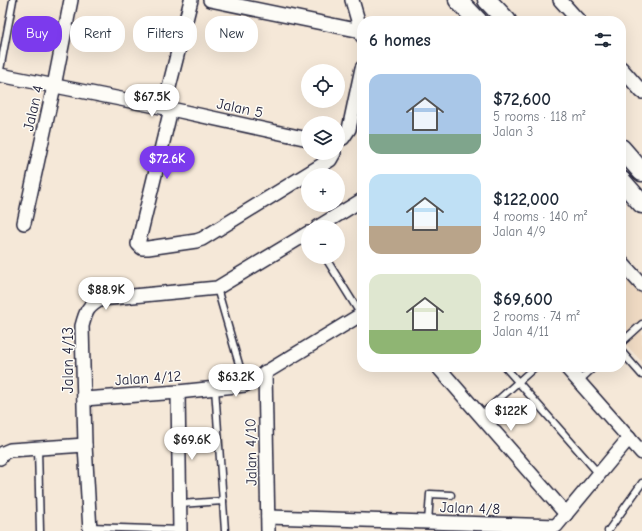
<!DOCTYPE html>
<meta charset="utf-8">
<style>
:root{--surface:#fff;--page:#f2f2f3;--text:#1f2937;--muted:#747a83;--accent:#7c3aed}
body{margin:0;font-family:"Comic Neue",sans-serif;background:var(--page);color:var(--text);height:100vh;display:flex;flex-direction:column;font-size:15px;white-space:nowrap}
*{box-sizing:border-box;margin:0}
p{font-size:13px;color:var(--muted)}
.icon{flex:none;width:22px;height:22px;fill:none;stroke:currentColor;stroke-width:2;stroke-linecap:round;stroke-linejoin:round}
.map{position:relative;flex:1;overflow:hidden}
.panel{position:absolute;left:357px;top:16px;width:269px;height:356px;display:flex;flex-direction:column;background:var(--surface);border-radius:16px;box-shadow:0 4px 16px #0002}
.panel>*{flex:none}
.hud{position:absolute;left:12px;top:16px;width:285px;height:36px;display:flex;gap:8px}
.controls{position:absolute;left:301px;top:64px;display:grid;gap:8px}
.controls a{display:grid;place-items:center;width:44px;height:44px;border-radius:50%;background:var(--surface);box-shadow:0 4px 16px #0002;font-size:20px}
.price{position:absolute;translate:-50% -34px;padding:0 9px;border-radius:14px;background:#fff;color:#222;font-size:13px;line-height:26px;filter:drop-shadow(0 1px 2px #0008)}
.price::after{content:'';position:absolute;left:50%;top:24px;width:12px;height:9px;margin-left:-6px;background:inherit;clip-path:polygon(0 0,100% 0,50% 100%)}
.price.active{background:var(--accent);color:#fff}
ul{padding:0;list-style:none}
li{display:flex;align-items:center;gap:12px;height:100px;padding:0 12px}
li span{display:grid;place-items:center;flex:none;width:112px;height:80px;border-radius:12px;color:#555}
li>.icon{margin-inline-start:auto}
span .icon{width:48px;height:48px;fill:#fffc;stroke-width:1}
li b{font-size:17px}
h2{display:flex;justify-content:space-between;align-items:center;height:48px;padding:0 12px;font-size:17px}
.tag{padding:0 14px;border-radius:16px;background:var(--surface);box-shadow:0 4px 16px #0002;font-size:14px;line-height:36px}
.tag.active{background:var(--accent);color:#fff}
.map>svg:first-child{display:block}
</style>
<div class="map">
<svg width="642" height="531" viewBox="0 0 642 531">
<rect width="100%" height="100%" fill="#f5e8d8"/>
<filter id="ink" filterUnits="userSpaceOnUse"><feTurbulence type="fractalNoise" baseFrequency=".025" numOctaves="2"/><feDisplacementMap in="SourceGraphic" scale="8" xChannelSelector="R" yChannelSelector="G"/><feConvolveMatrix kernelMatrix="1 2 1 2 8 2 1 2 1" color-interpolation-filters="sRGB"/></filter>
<g filter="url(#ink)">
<polygon fill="#efdac3" points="621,271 642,294 642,362 621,339"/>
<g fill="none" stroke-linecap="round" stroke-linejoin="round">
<g stroke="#22223b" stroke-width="9">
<g id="lane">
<polyline points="0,70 13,0"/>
<polyline points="325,257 361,315"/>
<polyline points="217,288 245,385"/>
<polyline points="621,343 642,324"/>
<polyline points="621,351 642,375"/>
<polyline points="505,367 599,474"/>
<polyline points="579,381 594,367"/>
<polyline points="215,388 225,531"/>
<polyline points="480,416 535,367"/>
<polyline points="38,448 40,531"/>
<polyline points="180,504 223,501"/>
<polyline points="428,522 430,494 451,495"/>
<polyline points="90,527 180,530"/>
<polyline points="608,531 642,483"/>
</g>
</g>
<g stroke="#22223b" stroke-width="16">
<g id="street">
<polyline points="210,0 361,31"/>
<polyline points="352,0 361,31 362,36"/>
<polyline points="560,0 579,21"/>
<polyline points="621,68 642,92"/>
<polyline points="0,75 171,109 308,139"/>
<polyline points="164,107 191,0"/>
<polyline points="171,109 138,244 142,248 148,248 196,241 202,239 330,160 334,153"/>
<polyline points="338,140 343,138 349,129 362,68"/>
<polyline points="24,223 54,86 71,0"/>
<polyline points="318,227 362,200"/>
<polyline points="621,262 642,285"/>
<polyline points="438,367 566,514"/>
<polyline points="566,367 642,453"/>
<polyline points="265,372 268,531"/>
<polyline points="178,392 180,531"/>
<polyline points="84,399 178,392 245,385 362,314"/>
<polyline points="0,458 3,453 10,450 85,445"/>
<polyline points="268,517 556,526 629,438"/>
<path d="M90 531 85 445 82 326C86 311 87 307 101 299L217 288 308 233"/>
</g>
</g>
<g stroke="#22223b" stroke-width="21">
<g id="secondary">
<polyline points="458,0 478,21"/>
<polyline points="487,0 507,21"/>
<polyline points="621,148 642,172"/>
<polyline points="621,180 642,204"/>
</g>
</g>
<use href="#lane" stroke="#fdfcf7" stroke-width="6"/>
<use href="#street" stroke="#fdfcf7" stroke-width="13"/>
<use href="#secondary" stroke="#fdfcf7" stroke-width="18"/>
</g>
</g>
<g text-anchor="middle" stroke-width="3" stroke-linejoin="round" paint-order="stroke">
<g font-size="15" fill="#22223b" stroke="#fdfcf7">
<text transform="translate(33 108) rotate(-77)" y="5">Jalan 4</text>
<text transform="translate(240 108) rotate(12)" y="5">Jalan 5</text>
<text transform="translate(68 360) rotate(-90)" y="5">Jalan 4/13</text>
<text transform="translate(148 378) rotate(-4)" y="5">Jalan 4/12</text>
<text transform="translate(251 452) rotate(-91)" y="5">Jalan 4/10</text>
<text transform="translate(470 508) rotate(2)" y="5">Jalan 4/8</text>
</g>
</g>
</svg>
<div class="controls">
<a><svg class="icon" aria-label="locate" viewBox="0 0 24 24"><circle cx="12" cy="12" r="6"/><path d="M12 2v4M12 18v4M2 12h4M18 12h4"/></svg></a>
<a><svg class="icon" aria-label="layers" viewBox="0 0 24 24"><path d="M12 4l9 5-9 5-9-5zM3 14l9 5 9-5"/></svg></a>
<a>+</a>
<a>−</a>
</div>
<b class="price" style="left:152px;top:118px">$67.5K</b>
<b class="price active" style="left:167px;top:180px">$72.6K</b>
<b class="price" style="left:106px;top:311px">$88.9K</b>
<b class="price" style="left:236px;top:398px">$63.2K</b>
<b class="price" style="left:511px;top:432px">$122K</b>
<b class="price" style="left:192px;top:461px">$69.6K</b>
<div class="hud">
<a class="tag active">Buy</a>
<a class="tag">Rent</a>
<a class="tag">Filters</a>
<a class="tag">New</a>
</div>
<section class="panel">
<h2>6 homes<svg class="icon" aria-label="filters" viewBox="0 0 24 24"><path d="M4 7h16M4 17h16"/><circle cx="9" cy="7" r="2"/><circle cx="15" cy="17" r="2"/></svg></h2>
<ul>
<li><span style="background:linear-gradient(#a9c7e8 75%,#7fa58c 0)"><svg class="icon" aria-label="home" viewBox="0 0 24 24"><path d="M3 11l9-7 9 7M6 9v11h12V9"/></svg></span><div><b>$72,600</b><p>5 rooms · 118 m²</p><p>Jalan 3</p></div></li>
<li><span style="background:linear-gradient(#bfe0f5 65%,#b9a48a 0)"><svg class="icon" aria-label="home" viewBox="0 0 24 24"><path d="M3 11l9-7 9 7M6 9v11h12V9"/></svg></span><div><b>$122,000</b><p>4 rooms · 140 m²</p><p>Jalan 4/9</p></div></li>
<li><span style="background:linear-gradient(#dfe7d0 70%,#8fb573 0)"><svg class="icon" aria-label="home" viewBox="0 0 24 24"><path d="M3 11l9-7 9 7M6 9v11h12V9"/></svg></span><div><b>$69,600</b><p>2 rooms · 74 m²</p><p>Jalan 4/11</p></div></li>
</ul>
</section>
</div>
